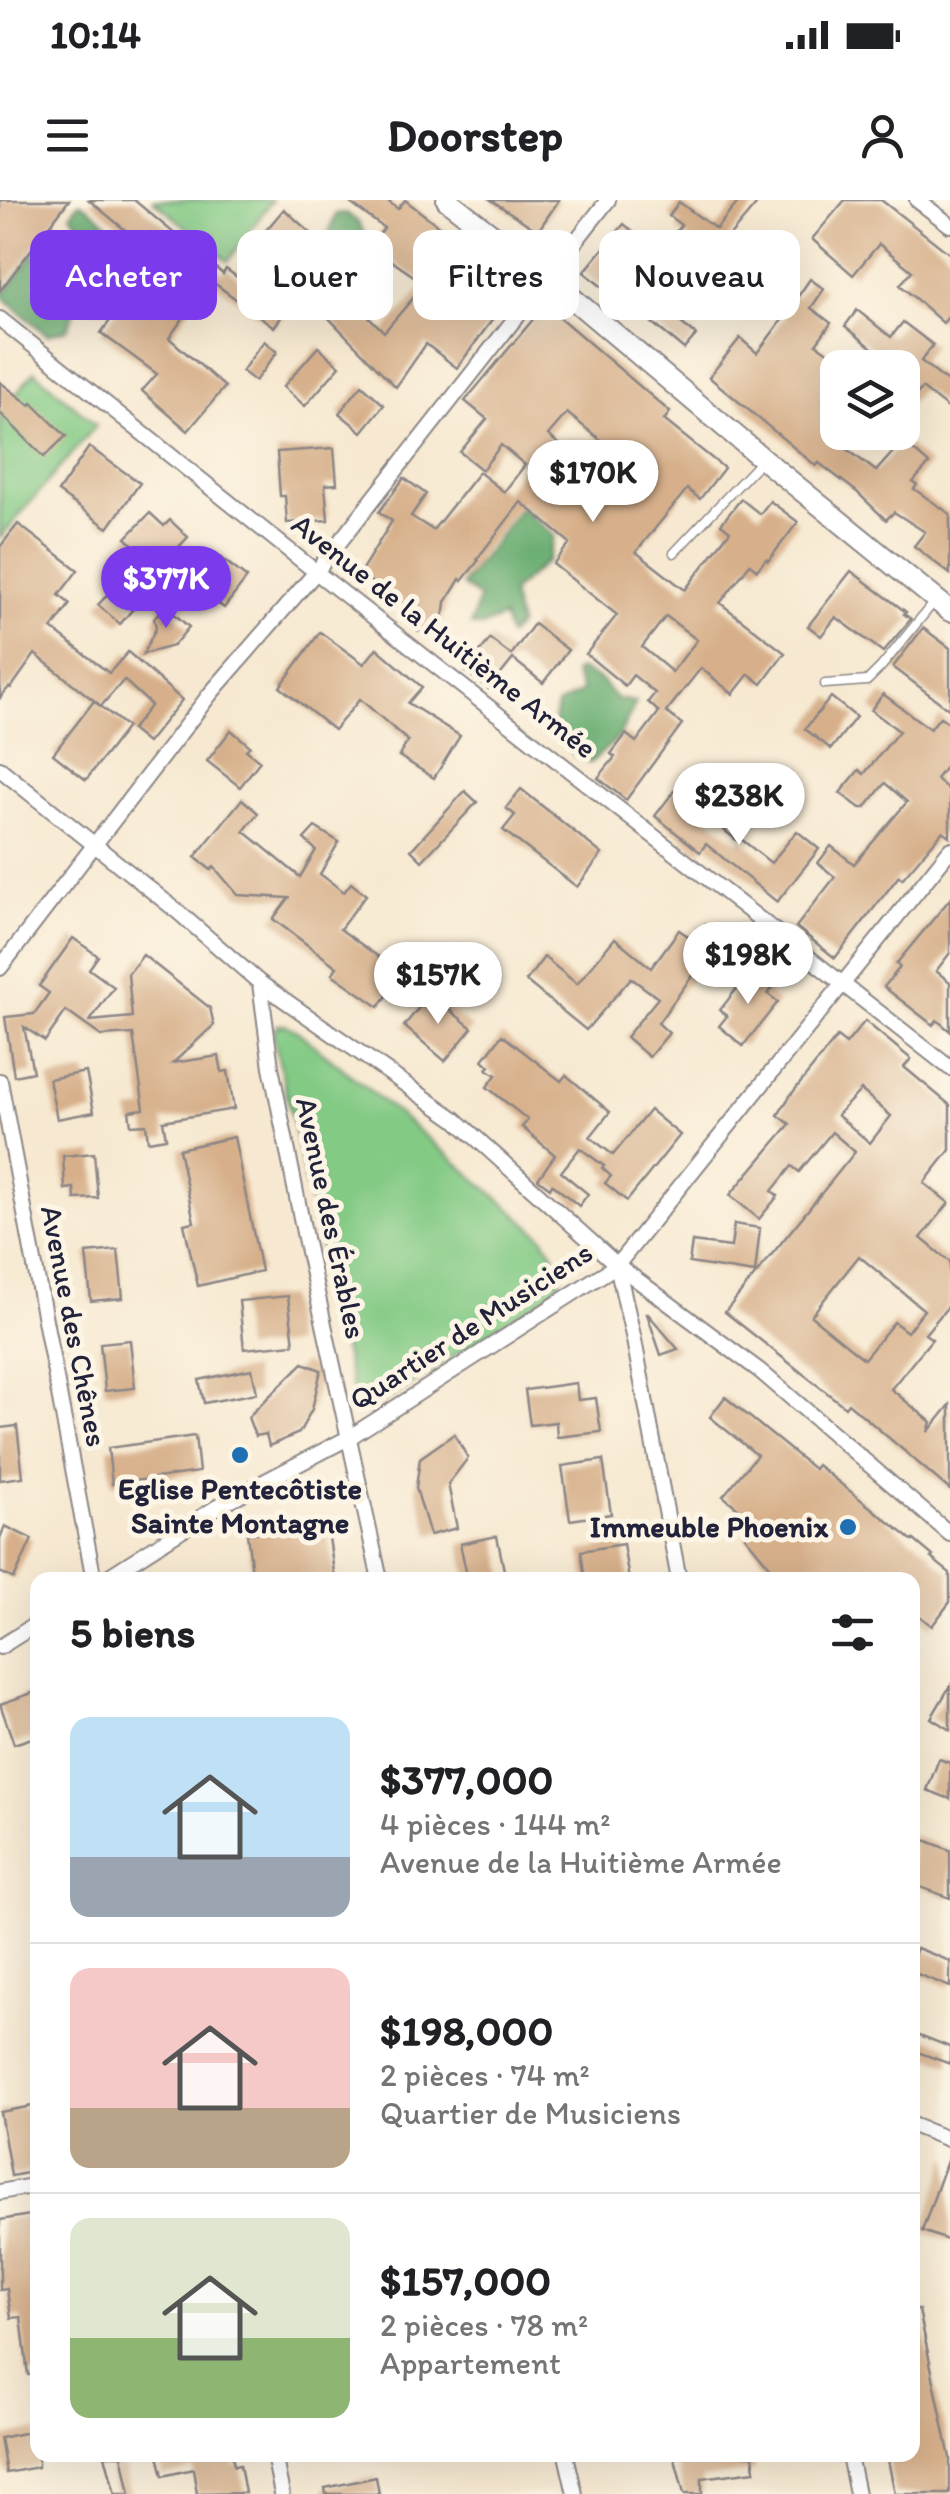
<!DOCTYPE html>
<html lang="fr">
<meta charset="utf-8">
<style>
:root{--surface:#fff;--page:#f2f2f2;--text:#202124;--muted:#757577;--line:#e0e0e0;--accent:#7c3aed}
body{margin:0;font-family:Itim,sans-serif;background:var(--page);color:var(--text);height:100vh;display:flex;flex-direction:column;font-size:38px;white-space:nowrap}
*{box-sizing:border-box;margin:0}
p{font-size:32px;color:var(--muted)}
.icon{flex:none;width:55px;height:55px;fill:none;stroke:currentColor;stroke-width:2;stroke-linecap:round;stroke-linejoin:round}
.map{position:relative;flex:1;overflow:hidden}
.panel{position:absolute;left:30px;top:1372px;width:890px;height:890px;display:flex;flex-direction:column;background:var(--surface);border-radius:20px;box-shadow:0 10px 40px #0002}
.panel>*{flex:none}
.hud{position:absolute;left:30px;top:30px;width:890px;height:90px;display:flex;gap:20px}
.buttons{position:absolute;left:820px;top:150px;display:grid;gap:20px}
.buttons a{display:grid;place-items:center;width:100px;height:100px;border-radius:20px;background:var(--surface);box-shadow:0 10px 40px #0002;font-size:50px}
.price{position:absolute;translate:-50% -85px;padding:0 22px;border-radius:35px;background:#fff;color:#222;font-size:32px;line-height:65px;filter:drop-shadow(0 2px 5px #0008)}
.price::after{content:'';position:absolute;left:50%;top:60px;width:30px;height:22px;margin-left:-15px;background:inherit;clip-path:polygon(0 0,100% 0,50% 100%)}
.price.selected{background:var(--accent);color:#fff}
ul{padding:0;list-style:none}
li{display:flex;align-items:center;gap:30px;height:250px;padding:0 40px}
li+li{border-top:2px solid var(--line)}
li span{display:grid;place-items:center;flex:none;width:280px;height:200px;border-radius:20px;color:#555}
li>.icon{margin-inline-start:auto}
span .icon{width:120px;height:120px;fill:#fffc;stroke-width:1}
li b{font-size:42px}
h2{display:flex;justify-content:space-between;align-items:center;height:120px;padding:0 40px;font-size:42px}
.chip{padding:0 35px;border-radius:20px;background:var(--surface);box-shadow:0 10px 40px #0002;font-size:35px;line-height:90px}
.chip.selected{background:var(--accent);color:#fff}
.status{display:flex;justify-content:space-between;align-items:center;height:70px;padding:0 50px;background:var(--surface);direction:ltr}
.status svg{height:28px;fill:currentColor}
header{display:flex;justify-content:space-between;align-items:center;height:130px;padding:0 40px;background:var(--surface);font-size:45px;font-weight:700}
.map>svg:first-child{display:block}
</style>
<div class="status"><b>10:14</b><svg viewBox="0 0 49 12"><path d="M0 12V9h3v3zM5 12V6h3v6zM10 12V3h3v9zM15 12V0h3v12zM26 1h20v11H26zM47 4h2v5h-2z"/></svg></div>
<header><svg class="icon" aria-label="menu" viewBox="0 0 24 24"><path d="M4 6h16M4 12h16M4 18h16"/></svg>Doorstep<svg class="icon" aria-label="person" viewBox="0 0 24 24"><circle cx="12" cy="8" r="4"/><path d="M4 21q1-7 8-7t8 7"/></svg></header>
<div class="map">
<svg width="950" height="2294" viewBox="0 0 950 2294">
<rect width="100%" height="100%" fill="#fcf5e5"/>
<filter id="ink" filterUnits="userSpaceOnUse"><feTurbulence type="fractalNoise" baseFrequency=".01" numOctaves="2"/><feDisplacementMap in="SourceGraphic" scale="20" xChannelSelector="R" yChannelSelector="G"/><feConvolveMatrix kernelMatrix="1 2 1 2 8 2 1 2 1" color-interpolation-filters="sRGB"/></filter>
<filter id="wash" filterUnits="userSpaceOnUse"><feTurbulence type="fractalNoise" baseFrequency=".0048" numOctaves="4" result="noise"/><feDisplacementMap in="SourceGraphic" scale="40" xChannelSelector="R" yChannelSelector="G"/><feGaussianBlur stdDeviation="2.25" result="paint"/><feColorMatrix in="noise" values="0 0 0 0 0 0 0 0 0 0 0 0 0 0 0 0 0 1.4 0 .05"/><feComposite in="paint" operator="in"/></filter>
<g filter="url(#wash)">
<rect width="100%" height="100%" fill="#f7e9d1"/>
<g fill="#83ca85" stroke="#527660" stroke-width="2.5">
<polygon points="153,0 272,0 228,61"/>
<polygon points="34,171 96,225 0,338 0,215"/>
<polygon points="277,825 286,825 297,831 448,955 543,1037 555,1057 561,1078 553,1092 383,1202 366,1205 354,1197 273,834"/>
</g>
<g fill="#6aae72" stroke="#466856" stroke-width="2.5">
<path d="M79 2C103 15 114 31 127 54L105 93 103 108H76L67 129 47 135 2 96 51 30 60 43 79 24 71 14Z"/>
<path d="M346 13 358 22 363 31C360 48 357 69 337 71L324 62 322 51 336 14Z"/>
<polygon points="521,307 554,336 548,360 511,393 519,425 508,436 503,417 482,427 471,425 479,398 462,385"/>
<polygon points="580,470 599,479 617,499 636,502 619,537 590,563 574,554 554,522 557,505 582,492 574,473"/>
</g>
<g id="blocks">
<g fill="#d7b08b" fill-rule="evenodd">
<polygon points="0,0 69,0 0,91"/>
<polygon points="89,0 134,0 223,74 226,69 285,112 274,127 210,80 169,138 225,187 188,231 142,191 157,174 101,133 132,90 154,106 178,74"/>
<polygon points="346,0 386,0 398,9 405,0 453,37 448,43 497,79 503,105 457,168 426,144 396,187 322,111 342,90 384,132 425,84 370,46 384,28"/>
<polygon points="491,0 559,0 538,31"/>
<polygon points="740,0 760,0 728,38 776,75 772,80 797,98 810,79 824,89 811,108 831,123 816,144 838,159 836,241 876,271 903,241 929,264 913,282 917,285 914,289 950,314 950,374 914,346 925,332 894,312 886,320 857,292 819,263 816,266 709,177 740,138 757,153 785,116 758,96 751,105 743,98 725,120 698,98 681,123 696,135 684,149 639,112 636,115 584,72 624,24 644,41 628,59 662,87 694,43 677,30 681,25 669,16 679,2 716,29"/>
<polygon points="845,0 881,0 950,54 950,115 943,123 900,85 912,71 879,44 853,75 812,39"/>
<polygon points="284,9 323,44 295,76 256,42"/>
<path d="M545 105 670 212 664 220 724 268 700 299 687 289 636 352 685 390 730 331 721 324 741 299 760 314 770 301 798 322 768 361 766 359 757 370 750 364 720 403 785 453 762 484 749 474 733 494 701 468 666 512 682 524 626 600 598 578 615 557 611 554 626 534 636 542 659 512 648 502 655 493 633 475 625 486 586 454 617 415 553 364 570 343 521 302 477 359 478 361 462 381 460 379 446 402 445 411 438 427 432 430 418 431 405 417 411 408 359 374 392 321 379 312 404 278 426 294 411 316 433 330 479 272 504 292 525 265 501 245 482 270 460 252 487 219 465 201ZM567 213 608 246 612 240 636 260 613 289 548 235ZM666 416 697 440 672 472 642 447Z"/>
<polygon points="857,110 891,137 903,122 933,145 921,161 950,184 950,210 922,188 902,213 902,168 897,168 845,126"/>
<polygon points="264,141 277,152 255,181 242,171"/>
<polygon points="318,147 340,166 305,206 283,187"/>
<polygon points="0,182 30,205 32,203 66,236 44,257 0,213"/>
<polygon points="362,185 384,205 362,232 339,213"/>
<polygon points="89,247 140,283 108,328 58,292"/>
<polygon points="334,248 337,284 325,285 328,320 287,323 285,296 280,296 277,252"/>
<polygon points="150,313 164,326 170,320 188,337 150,378 140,368 149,360 126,338"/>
<polygon points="18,324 78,370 59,395 70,404 52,429 109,473 128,452 182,500 147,543 131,530 151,505 124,480 101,506 35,454 11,488 9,487 0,498 0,347"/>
<polygon points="209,353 215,353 247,378 224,408 189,381"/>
<polygon points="851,371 906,412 904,414 911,419 883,452 836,417 821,436 808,426"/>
<polygon points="111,391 133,409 120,424 98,405"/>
<polygon points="165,406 189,427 173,446 143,454 156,428 154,418"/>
<polygon points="534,424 568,450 543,483 513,459 489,489 465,471 490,439 511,455"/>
<polygon points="923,428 950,448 950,510 893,467"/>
<polygon points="320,432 364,464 377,448 422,487 408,503 460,536 434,578 399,556 408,541 360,499 334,530 280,487"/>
<polygon points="883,494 930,529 940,517 950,524 950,561 936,579 950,591 950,637 943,631 902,679 899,676 835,758 796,727 835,677 818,663 831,646 854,664 907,602 885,583 865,608 860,608 840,593 859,570 864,574 899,531 871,510"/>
<polygon points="831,497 856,517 831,549 805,529"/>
<polygon points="94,501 127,527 86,580 53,554"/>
<polygon points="231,530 250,546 246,550 260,561 240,587 207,561"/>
<polygon points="521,589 602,654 577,687 503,630 515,615 506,608"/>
<polygon points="465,591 477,602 422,661 411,650"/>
<polygon points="674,591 739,642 741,639 771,663 797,631 819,649 777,702 706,644 700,652 655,616"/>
<polygon points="242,599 258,613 244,631 300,677 316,650 304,639 315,627 339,642 320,674 344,692 351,683 366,695 340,729 402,774 379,807 332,774 337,767 273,719 289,698 238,695 214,667 211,670 195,657"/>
<polygon points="950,699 950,753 936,771 950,782 950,831 937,820 933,825 884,787 900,767 896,764"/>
<polygon points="705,725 721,736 658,823 669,833 649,857 626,837 658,798 631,778 586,830 526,781 544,757 577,784 615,738 651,768 679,730 694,740"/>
<polygon points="73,738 98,756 89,769 114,787 90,821 132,817 128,774 143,755 210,808 214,825 173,863 219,856 222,872 228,871 234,909 163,921 166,938 148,941 146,924 131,925 129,911 144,909 133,834 101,836 66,811 45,841 24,827 33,872 14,876 5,817 34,814 49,793 39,786"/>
<polygon points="481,759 484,780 462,783 459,761"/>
<polygon points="753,768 775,784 768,794 778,802 743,846 719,826 727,816 720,810"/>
<polygon points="430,794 472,828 445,861 404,826"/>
<path d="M865 821 911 859 904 867 950 905V950L924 983 949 1003 921 1038 950 1062V1104L925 1134 932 1139 891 1189 931 1222 928 1232 950 1205V1290L848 1203 845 1207 725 1112 855 952 832 932 799 972 792 966 772 991 778 996 759 1019 730 995 790 924 778 915 790 896 837 837 846 844ZM861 890 891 916 870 943 837 915ZM859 1056 924 1110 907 1132 894 1122 864 1159 811 1116Z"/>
<polygon points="502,835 561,881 566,875 610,912 590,937 613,955 650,910 680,935 627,1001 605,983 611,976 602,968 604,966 580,948 561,972 588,994 579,1006 552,984 550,988 538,979 555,955 522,927 528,920 487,887 496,875 487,869 490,866 483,860"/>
<polygon points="86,872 94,912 57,919 49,879"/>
<polygon points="234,937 261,1071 198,1086 184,1024 194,1022 179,949"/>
<polygon points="94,953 98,998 75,999 74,988 65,989 63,956"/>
<polygon points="734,1024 760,1028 755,1073 689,1063 692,1042 731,1047"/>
<polygon points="118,1050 123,1098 91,1101 86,1053"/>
<polygon points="288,1096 294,1144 244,1149 239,1101"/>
<polygon points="647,1114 648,1114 678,1149 661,1155"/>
<polygon points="130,1140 135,1188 105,1191 100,1143"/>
<polygon points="303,1163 321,1170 312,1209 299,1233 269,1246 266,1234 255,1236 248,1217"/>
<polygon points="252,1169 257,1193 204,1203 199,1180"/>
<polygon points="576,1183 578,1200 596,1198 601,1232 557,1237 556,1222 530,1225 525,1190"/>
<polygon points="725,1197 814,1269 817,1265 913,1341 914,1340 933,1356 931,1358 950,1373 950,1402 932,1426 912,1410 912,1380 781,1380 745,1336 758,1324 723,1296 757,1255 710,1217"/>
<polygon points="17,1226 23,1277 0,1280 0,1228"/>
<polygon points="454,1234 468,1258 448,1284 457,1328 430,1335 416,1288 420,1258"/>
<polygon points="195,1236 199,1272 112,1284 108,1248"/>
<polygon points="603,1260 611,1314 570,1320 562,1266"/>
<polygon points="327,1323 335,1380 253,1380 247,1334"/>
<polygon points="5,1326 32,1339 14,1379 0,1372 0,1338"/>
<polygon points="497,1336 506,1380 468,1380 460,1344"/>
<polygon points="623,1344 629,1380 585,1380 581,1351"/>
<polygon points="950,1486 950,1530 931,1518"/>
<polygon points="38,1491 38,1536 14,1544 0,1504"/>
<polygon points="939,1559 950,1563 950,1599 927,1590"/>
<polygon points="912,1635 950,1650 950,1698 912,1684"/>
<polygon points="917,1748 950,1761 950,1787 912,1772 912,1760"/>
<polygon points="912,1832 950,1847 950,1864 912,1850"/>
<polygon points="38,1905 38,1971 11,1976 0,1912"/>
<polygon points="948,1958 950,1959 950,2041 922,2031"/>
<polygon points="30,2015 38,2060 38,2174 28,2175 21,2117 11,2118 7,2089 0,2090 0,2020"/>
<polygon points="912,2110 919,2110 950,2258 950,2294 895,2294 887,2255 912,2255"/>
<polygon points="38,2230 38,2267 6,2273 0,2238"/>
<polygon points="105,2255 122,2255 130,2294 115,2294"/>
<polygon points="158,2255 232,2255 234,2266 240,2265 245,2293 197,2294 193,2269 163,2276"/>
<polygon points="674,2255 753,2255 755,2271 702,2278 702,2294 684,2294"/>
<polygon points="376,2277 379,2294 326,2294 325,2288"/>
</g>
</g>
</g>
<g filter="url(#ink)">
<use href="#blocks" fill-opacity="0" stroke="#8c8686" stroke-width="2.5"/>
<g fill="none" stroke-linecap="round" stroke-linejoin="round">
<g stroke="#8c8686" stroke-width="11">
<g id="lane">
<polyline points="674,353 760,262"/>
<polyline points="825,484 867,481 881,467 934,402"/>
</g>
</g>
<g stroke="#8c8686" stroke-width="18">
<g id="street">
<polyline points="917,0 950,25"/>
<polyline points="0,119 316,372 950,868"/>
<polyline points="0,569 177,711 260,783 455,919 617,1065 760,1171 950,1334"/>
<polyline points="0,768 211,493 316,372 608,0"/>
<polyline points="260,783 271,867 305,1038 380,1380"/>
<polyline points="0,881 94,1380"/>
<polyline points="617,1065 634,1140 679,1380"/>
<polyline points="103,1380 222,1304 350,1237 617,1065 950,650"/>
<polyline points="0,1447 38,1423"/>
<polyline points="912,1925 950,1940"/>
<polyline points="0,1992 38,1985"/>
<polyline points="274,2255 282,2294"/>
<polyline points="566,2255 575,2294"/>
<polyline points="849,2255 857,2294"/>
</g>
</g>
<g stroke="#8c8686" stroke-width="24">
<polyline id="secondary" points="447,0 547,77 763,259 950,411"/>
</g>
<use href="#lane" stroke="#fff" stroke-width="8"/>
<use href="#street" stroke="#fff" stroke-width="14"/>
<use href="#secondary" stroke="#fff" stroke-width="20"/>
</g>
</g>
<g fill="#1f6fb2" stroke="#fcf5e5" stroke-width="4">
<circle cx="240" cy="1255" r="10"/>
<circle cx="848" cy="1327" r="10"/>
</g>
<g text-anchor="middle" stroke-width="10" stroke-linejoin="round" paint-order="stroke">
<g font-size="30" fill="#22223b" stroke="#fcf5e5">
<text transform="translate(444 436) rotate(38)" y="10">Avenue de la Huitième Armée</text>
<text transform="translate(331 1018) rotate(78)" y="10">Avenue des Érables</text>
<text transform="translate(74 1126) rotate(79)" y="10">Avenue des Chênes</text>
<text transform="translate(471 1126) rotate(-33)" y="10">Quartier de Musiciens</text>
</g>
<g font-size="30" font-weight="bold" fill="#22223b" stroke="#fcf5e5">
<text x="240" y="1299">Eglise Pentecôtiste<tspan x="240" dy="34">Sainte Montagne</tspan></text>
<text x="828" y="1337" text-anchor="end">Immeuble Phoenix</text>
</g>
</g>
</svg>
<div class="buttons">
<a><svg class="icon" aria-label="layers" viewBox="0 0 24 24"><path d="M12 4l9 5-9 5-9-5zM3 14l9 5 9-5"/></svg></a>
</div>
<b class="price" style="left:593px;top:325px">$170K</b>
<b class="price selected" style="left:166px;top:431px">$377K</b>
<b class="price" style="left:739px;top:648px">$238K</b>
<b class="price" style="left:748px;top:807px">$198K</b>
<b class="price" style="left:438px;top:827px">$157K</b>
<div class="hud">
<a class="chip selected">Acheter</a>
<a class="chip">Louer</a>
<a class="chip">Filtres</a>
<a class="chip">Nouveau</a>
</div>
<section class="panel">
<h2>5 biens<svg class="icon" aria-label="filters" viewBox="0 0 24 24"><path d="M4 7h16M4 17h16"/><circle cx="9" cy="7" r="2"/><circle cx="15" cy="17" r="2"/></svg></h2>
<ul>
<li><span style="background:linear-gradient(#bfe0f5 70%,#9aa5b1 0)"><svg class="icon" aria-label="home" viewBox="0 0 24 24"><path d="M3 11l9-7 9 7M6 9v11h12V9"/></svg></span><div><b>$377,000</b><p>4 pièces · 144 m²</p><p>Avenue de la Huitième Armée</p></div></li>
<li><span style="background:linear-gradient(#f6c9c9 70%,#b9a48a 0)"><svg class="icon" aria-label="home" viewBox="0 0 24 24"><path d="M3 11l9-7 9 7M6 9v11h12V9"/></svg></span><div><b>$198,000</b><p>2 pièces · 74 m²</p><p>Quartier de Musiciens</p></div></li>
<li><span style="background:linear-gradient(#dfe7d0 60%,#8fb573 0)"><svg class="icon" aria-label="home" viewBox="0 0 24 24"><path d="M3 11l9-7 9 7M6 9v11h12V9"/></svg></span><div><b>$157,000</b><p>2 pièces · 78 m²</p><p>Appartement</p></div></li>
</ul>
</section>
</div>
